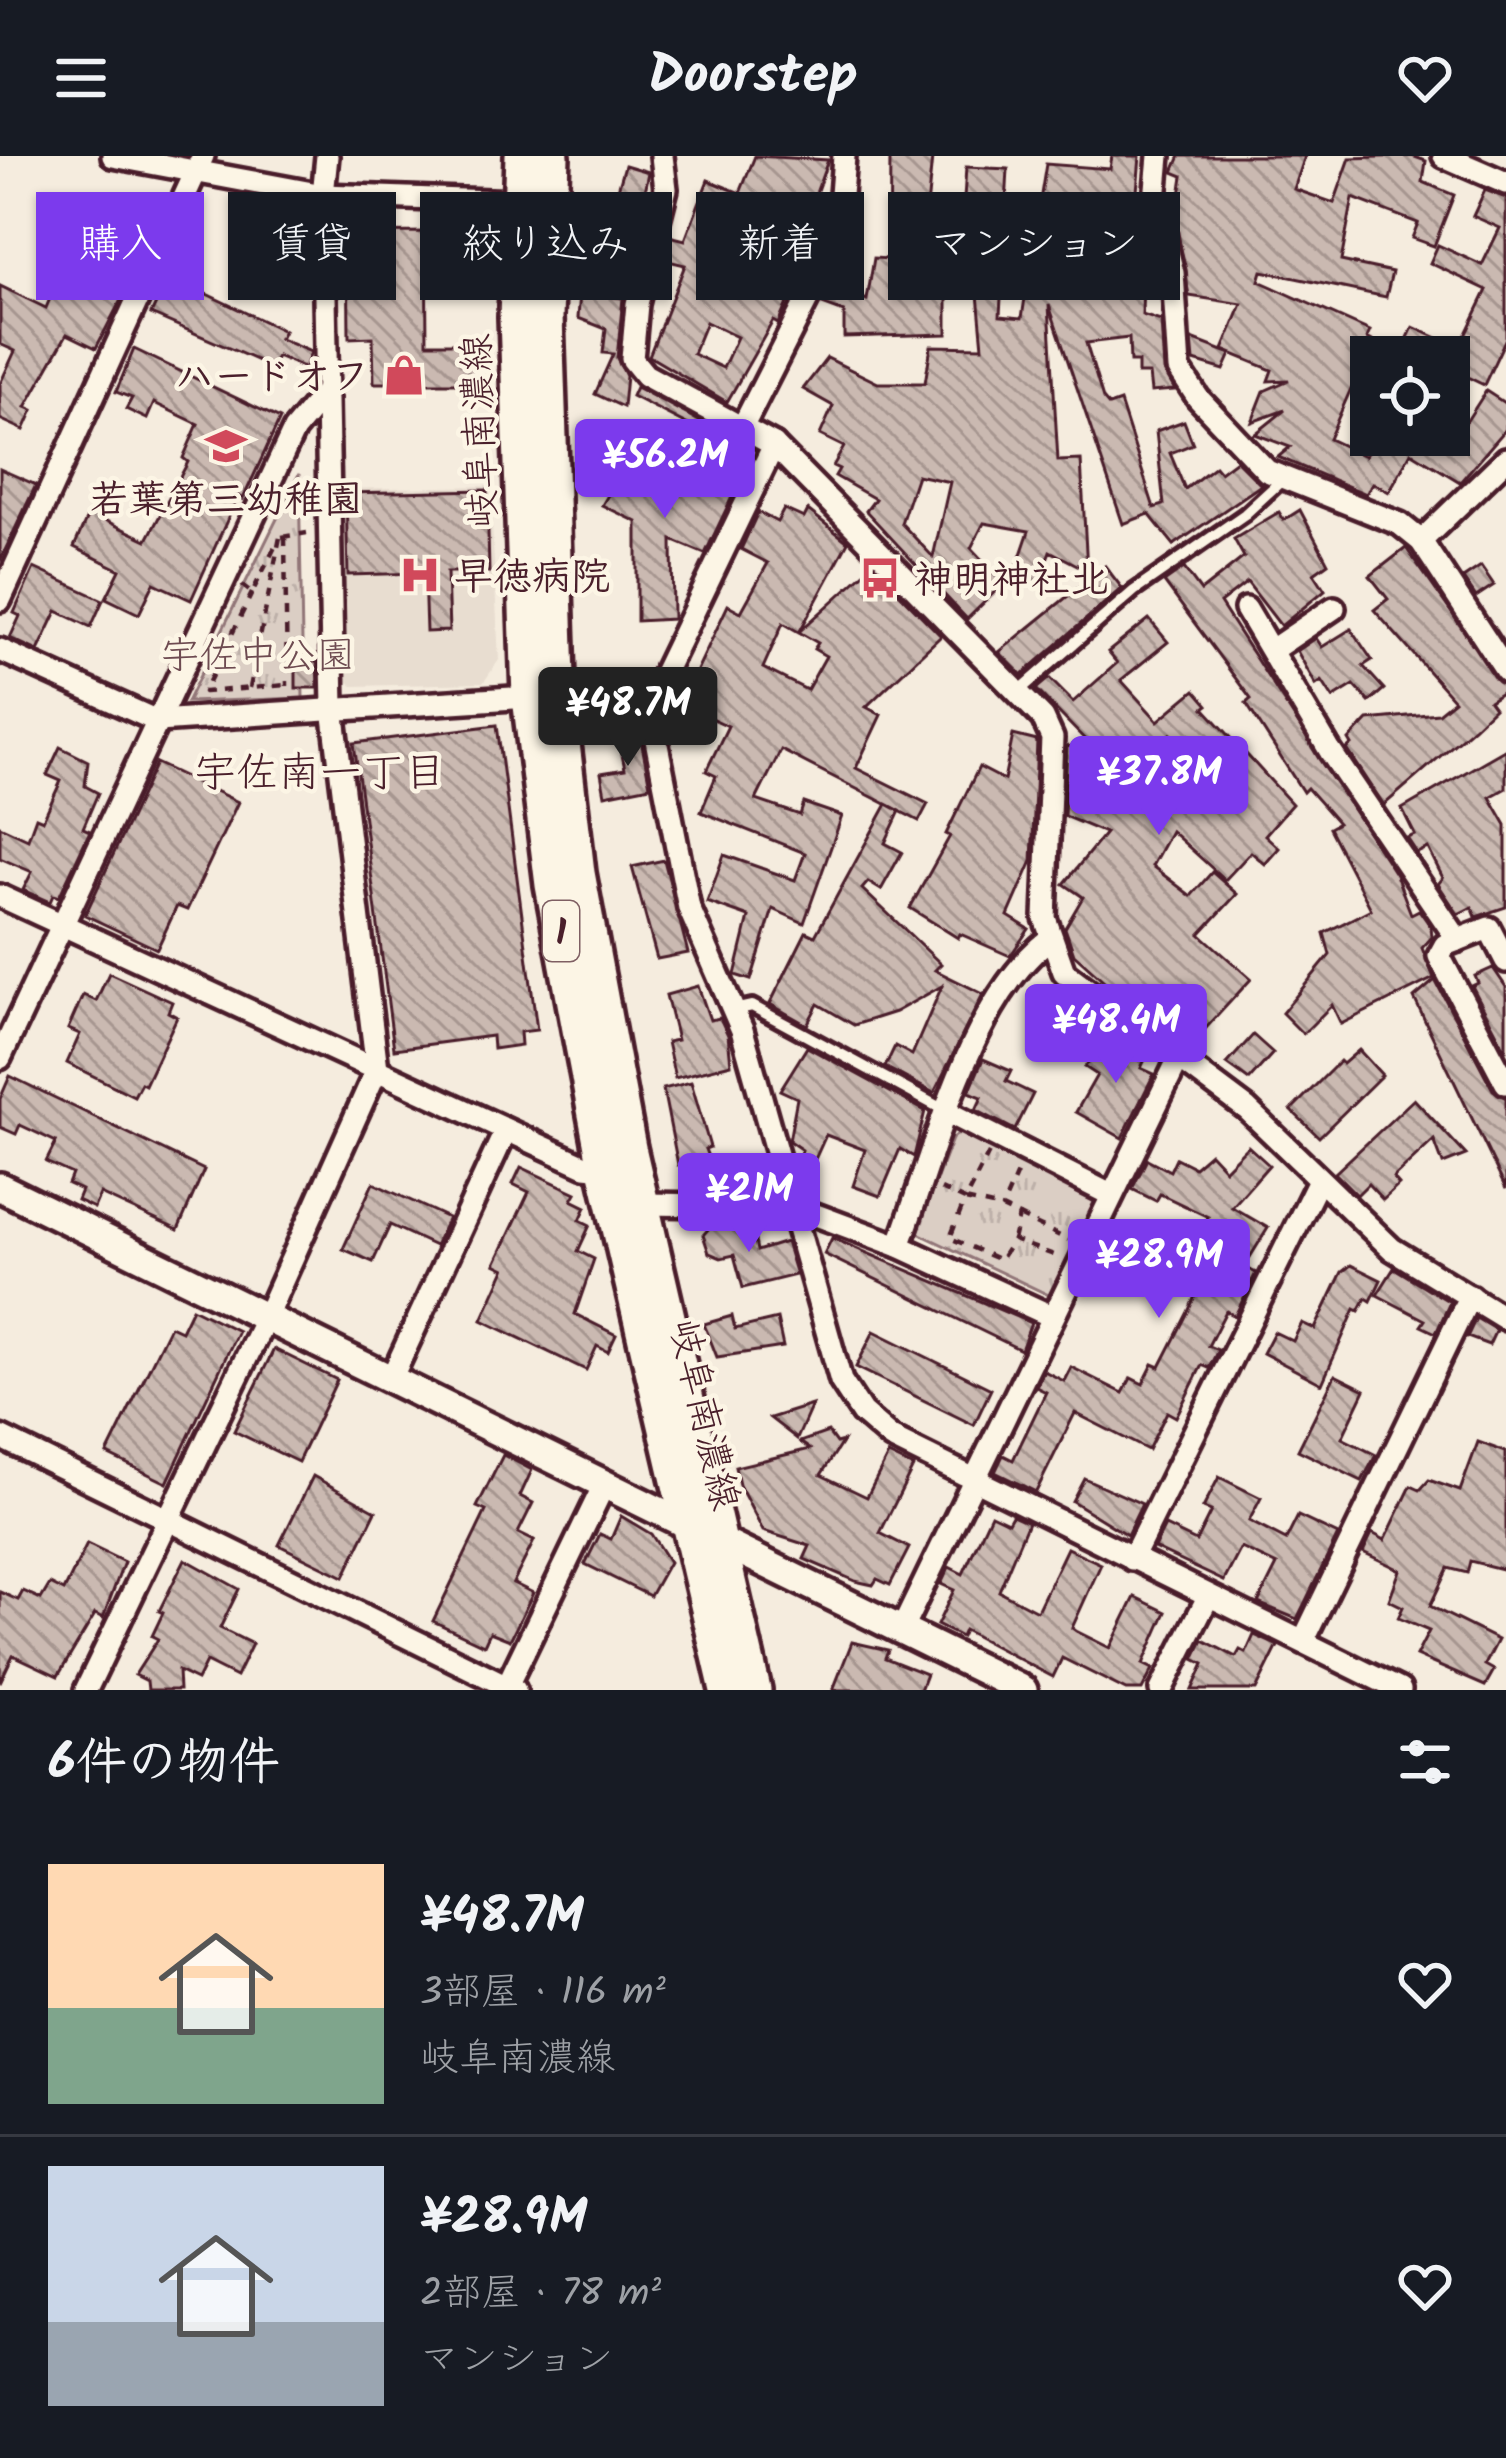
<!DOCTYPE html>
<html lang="ja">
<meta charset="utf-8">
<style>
:root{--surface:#171b24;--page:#242831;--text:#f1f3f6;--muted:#9ea1a6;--line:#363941;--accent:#7c3aed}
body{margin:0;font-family:Kalam,"Klee One",sans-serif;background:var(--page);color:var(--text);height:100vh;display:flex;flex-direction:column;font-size:45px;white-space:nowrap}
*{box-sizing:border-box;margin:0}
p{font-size:39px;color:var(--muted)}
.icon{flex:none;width:66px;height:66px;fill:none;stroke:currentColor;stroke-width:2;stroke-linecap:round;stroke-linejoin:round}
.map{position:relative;height:1534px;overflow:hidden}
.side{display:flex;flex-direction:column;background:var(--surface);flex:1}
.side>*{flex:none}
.hud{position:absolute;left:36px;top:36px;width:1434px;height:108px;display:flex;gap:24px}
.buttons{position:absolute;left:1350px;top:180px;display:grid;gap:24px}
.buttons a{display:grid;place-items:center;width:120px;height:120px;border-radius:0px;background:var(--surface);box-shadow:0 3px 9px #0004;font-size:60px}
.price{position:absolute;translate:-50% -102px;padding:0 27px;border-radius:12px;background:var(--accent);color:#fff;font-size:39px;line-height:78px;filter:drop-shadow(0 3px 6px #0008)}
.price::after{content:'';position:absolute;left:50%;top:72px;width:36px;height:27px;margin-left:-18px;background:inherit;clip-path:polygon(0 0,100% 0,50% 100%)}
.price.on{background:#222;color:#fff}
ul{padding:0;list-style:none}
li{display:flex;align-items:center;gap:36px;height:300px;padding:0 48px}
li+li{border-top:3px solid var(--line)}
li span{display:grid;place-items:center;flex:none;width:336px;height:240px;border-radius:0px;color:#555}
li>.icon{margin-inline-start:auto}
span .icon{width:144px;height:144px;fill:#fffc;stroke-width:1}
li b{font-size:51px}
h2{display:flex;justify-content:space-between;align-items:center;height:144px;padding:0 48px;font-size:51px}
.chip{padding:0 42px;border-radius:0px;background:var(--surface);box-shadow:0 3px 9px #0004;font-size:42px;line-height:108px}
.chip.on{background:var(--accent);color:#fff}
header{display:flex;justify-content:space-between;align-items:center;height:156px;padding:0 48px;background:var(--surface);font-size:54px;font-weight:600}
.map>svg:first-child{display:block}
</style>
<header><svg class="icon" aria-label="menu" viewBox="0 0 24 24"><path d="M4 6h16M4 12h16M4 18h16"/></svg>Doorstep<svg class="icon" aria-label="heart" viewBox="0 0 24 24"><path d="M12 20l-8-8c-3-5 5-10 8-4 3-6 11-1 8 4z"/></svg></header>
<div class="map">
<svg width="1506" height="1534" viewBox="0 0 1506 1534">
<defs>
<pattern id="park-tufts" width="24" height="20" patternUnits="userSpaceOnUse" patternTransform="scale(3)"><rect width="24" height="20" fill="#dbcec4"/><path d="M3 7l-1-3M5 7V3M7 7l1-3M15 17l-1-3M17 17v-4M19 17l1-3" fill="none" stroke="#bdb0a9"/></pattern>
<pattern id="building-back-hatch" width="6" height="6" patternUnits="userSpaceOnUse" patternTransform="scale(3)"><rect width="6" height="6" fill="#cab9b1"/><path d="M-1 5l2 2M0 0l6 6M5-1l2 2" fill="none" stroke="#a69690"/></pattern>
</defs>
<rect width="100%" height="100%" fill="#f5ecde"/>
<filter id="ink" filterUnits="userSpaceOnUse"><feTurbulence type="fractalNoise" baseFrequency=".00833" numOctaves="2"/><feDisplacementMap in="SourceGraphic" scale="24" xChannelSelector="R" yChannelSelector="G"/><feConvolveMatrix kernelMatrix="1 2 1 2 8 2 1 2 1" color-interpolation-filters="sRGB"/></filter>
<g filter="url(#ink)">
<polygon fill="#e8ddd0" points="490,330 499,504 483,527 353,530 347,525 343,333"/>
<g fill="url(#park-tufts)" stroke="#927678" stroke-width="3">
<polygon points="299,318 303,542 187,546"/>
<polygon points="963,973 1102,1039 1053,1141 916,1076 952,983"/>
</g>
<g fill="url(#building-back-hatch)" stroke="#4a1f2b" stroke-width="3" fill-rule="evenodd">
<path d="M755 0 828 4 811 51 825 55 824 62 778 168 773 165 727 246 649 200 685 109 664 104 670 80 685 84 708 24 740 37ZM706 166 737 181 723 212 693 198Z"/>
<polygon points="890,0 932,2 922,101 947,101 947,178 844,181 844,156 822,148 831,130 867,144 874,102 889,103"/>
<polygon points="1112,0 1140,0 1134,71 1038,57 1046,8 1110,13"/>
<polygon points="1180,0 1305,0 1294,33 1334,47 1350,2 1412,0 1426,5 1423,26 1454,39 1434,90 1412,82 1418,67 1353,42 1341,105 1392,116 1386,141 1262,115 1259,125 1370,175 1367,182 1376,187 1366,235 1353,228 1329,283 1365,300 1376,279 1431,279 1450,291 1486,235 1506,248 1506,273 1460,326 1411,296 1389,336 1373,327 1366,338 1278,301 1290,291 1255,278 1285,254 1252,266 1264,235 1289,224 1268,225 1272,214 1223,194 1242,148 1189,140 1176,65 1183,20 1173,16"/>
<polygon points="625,9 649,16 638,69 594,55 601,35 616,40"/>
<path d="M966 11 1008 13 1000 160 1022 162 1033 89 1131 92 1128 120 1143 124 1142 159 1161 165 1164 215 1175 234 1151 236 1149 218H1138V206H1130L1129 182 1086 187 1103 243 1109 250 1120 246 1154 352 1164 349 1156 275 1184 265 1193 288 1170 297 1185 333 1215 310 1220 316 1236 304 1261 329 1174 389 1149 358 1123 368 1049 149 1058 305 1081 304 1087 414 1050 395 1037 430 1013 422 1029 375 984 367 971 392 1004 427 967 463 866 355 875 343 835 320 839 313 833 310 844 291 820 279 833 250 803 233 827 202 878 227H925L931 190 983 191 969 43H964ZM917 319 950 326 933 401 901 367Z"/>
<polygon points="1485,34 1506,42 1506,182 1484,229 1449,212 1449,201 1399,201 1413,171 1455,190 1462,186 1487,134 1430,107 1438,89 1482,109 1500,72 1473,60"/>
<polygon points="426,76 427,187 474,187 474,227 374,227 373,181 349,182 348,77"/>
<polygon points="71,92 120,114 110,136 122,142 96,192 67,178 26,251 33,254 24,274 0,263 0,228 15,195 0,188 0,130 46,152"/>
<polygon points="169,120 284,175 280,183 311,196 305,212 277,200 272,211 151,158"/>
<polygon points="580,137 623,142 617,202 626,220 623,251 595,238 613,198 603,197 606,173 578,162"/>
<polygon points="1192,183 1231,198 1224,214 1194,205"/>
<polygon points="134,193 280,263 243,343 238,340 191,444 154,427 139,458 106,442 120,414 74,391 89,357 147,384 188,306 183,302 198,268 154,247 147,263 126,253 132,242 116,236"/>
<polygon points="636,231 712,272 708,279 632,240"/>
<polygon points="641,284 733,339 705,398 672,384 673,463 637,465 637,366 602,349"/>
<polygon points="0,313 36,329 0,405"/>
<polygon points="487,334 489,416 447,416 449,475 426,476 424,417 348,419 346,337"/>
<path d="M784 353 804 362 808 354 848 386 800 475 872 410 941 480 866 551 881 559 856 612 928 648 919 665 781 594 756 644 800 659 804 647 842 660 804 767 773 753 751 824 735 819 749 761 707 746 724 699 795 724 805 697 701 656 716 620 706 615 728 570 681 548 728 449 741 456 768 407 741 393 758 356 777 366ZM783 467 818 487 814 493 826 500 807 534 763 512Z"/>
<polygon points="1300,354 1328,407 1314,417 1325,434 1281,470 1247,426 1220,447 1396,719 1411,758 1419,754 1431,771 1432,781 1422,792 1434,822 1341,868 1332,849 1303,878 1282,857 1330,799 1324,777 1371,753 1329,672 1338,667 1307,632 1303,636 1246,547 1251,543 1164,426 1184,412 1201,435 1244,401 1234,383 1279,356 1284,364"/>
<polygon points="1406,392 1506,534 1489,545 1494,552 1474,571 1384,649 1347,593 1352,589 1349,584 1368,564 1438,557 1454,544 1374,454 1388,443 1370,420"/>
<polygon points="1105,410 1122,432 1022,519 999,496"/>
<polygon points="1481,410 1494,429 1476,441 1463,422"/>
<polygon points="34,412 103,444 91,471 57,455 38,495 10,482 20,460 14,457"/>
<path d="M1149 463 1168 486 1121 524 1158 565 1195 534 1208 549 1204 552 1292 648 1265 679 1279 692 1265 708 1251 696 1225 724 1171 675 1152 710 1191 740 1212 716 1237 738 1200 778 1251 823 1196 883 1128 830 1121 840 1074 798 1065 772 1083 741 1064 728 1105 677 1064 660 1067 590 1097 596 1036 533 1049 522 1073 546 1117 507 1108 496ZM1171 578 1226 627 1205 651 1142 613Z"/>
<polygon points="1351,473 1372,504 1363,510 1384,533 1369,546 1354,529 1333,542 1322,525 1316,529 1297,495 1316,482 1322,491"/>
<polygon points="296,506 317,506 318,532 296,532"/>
<polygon points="497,569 537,874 520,876 521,889 493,893 492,880 394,893 354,587"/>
<polygon points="640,579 650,630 605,639 601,617 625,613 619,584"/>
<polygon points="1013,579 1037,585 1032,705 1008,760 1029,773 1010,800 960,778 958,782 910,752 950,680 946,678 979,611 1004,624"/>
<polygon points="60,591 88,605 85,630 98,637 83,672 90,675 59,741 53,739 50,746 23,734 32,716 0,702 0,670 28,683 36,661 43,664 61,625 47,619"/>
<polygon points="1506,593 1506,632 1490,641 1506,669 1506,751 1476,761 1472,751 1458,758 1438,728 1443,722 1428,692 1417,697 1407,682 1415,679 1402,653"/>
<polygon points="156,607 238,646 187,754 177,750 157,793 85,759"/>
<polygon points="887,648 900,655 885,687 902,696 881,734 868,726 862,733 941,808 935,814 983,838 934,937 885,911 895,890 912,899 942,830 895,856 854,869 818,848 807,869 770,848 806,776 815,780"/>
<polygon points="664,704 688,797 657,803 632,711"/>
<polygon points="1493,812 1506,831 1506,895 1472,830 1478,827 1475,820"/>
<polygon points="109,817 172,846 168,856 177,861 145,929 141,927 134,940 67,907 80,878 68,873 83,839 96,845"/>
<polygon points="1435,824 1493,934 1506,942 1506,1033 1414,842"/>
<polygon points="698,830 710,864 720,862 728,879 731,908 675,922 667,886 677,884 666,839"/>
<polygon points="1121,878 1148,897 1141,912 1154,918 1122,982 1076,956 1097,919 1085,911 1100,890 1108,896"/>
<polygon points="1253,879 1273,897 1249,924 1227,908"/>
<polygon points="807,891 925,955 914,1001 900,993 880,1040 853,1030 865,994 826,979 802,1032 797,1013 802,994 789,985 797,942 780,934"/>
<polygon points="1359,894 1382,919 1319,981 1291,954 1340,905 1343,908"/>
<polygon points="983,903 1011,915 1006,925 1033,938 1015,974 976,954 982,941 969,936"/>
<polygon points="10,920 204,1014 178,1074 100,1038 94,1052 77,1044 81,1034 68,1028 72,1018 46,1006 56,986 20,969 16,978 0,971 0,943"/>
<polygon points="691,926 710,991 705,993 708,1001 678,1009 663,933"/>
<polygon points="1414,943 1466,999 1443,1008 1434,984 1393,1022 1399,1029 1383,1044 1368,1028 1357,1039 1335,1017"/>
<polygon points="1248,990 1269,1009 1232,1051 1268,1072 1244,1111 1256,1117 1235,1160 1226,1155 1208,1190 1218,1194 1209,1212 1202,1209 1176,1261 1167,1256 1148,1294 1075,1257 1036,1336 995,1316 1003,1299 1013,1304 1046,1236 1036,1231 1044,1215 1064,1225 1071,1211 1123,1237 1131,1222 1143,1228 1153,1208 1160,1211 1188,1156 1216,1092 1197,1081 1208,1061 1160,1038 1156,1045 1132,1033 1147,1003 1170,1015 1176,1002 1194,1011 1210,997 1225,1013"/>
<polygon points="521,1011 576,1037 572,1044 586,1051 580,1064 590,1069 578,1095 594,1103 575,1158 616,1179 608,1196 597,1190 586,1214 482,1164 505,1113 495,1108 529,1036 513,1028"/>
<polygon points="373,1027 448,1062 435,1090 390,1069 373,1106 343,1093"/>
<polygon points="731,1064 736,1064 742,1083 754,1079 757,1095 786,1086 796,1119 743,1132 734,1099 721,1102 709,1097 703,1079 712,1069"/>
<polygon points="832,1082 1031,1167 1021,1194 824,1098"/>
<polygon points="1351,1109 1381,1124 1371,1145 1366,1142 1359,1155 1355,1153 1322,1228 1263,1197 1274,1176 1293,1185 1302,1167 1315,1173 1342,1116"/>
<polygon points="1394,1112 1450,1146 1436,1177 1421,1170 1425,1164 1377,1139"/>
<polygon points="192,1152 238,1175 167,1327 107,1298 170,1170 181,1175"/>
<polygon points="732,1160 735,1173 777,1163 783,1191 717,1201 704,1168"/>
<polygon points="1476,1162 1496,1174 1489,1189 1467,1181"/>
<polygon points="874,1175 991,1233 974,1269 856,1211"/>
<polygon points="274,1193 337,1224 298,1306 234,1275"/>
<polygon points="1335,1219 1365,1234 1342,1282 1376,1299 1362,1325 1298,1294"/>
<polygon points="812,1249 797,1283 770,1262"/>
<polygon points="828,1276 836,1287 843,1285 821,1319 867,1341 888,1299 913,1311 880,1377 909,1392 890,1429 877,1423 873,1429 855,1425 804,1403 810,1390 763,1375 739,1329 735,1311 810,1293 800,1286"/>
<polygon points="1478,1286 1506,1296 1506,1414 1470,1405 1467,1417 1448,1412 1430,1450 1498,1484 1485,1509 1494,1514 1485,1530 1416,1500 1429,1475 1398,1462 1403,1451 1389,1444 1400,1414 1363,1396 1372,1377 1385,1384 1411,1330 1420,1334 1429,1324 1460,1335"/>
<polygon points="503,1299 532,1314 520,1340 533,1347 518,1377 534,1385 513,1427 533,1437 510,1484 490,1476 484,1489 433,1465 486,1355 477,1351"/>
<polygon points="313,1320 376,1355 344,1421 279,1389"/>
<polygon points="1219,1321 1261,1342 1249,1365 1286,1384 1298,1360 1338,1379 1297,1463 1258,1447 1277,1409 1241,1392 1224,1425 1154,1392 1165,1370 1196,1385 1211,1355 1203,1352"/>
<polygon points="1084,1322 1142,1348 1127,1379 1072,1345"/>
<polygon points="991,1358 1008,1366 1012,1359 1028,1366 999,1435 1037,1455 1067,1392 1101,1408 1072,1472 1076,1475 1110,1492 1135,1441 1166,1456 1143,1508 1153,1513 1142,1534 1126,1534 1062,1502 1053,1521 964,1474 961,1481 937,1469 954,1434 941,1428 949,1411 963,1418"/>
<polygon points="621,1360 651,1378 669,1406 650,1440 585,1408 600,1378 611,1383"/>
<polygon points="87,1388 124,1406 103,1462 95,1458 58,1520 13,1499 0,1526 0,1436 18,1444 23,1435 41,1443 50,1428 64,1435"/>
<polygon points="185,1403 239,1433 220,1472 252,1488 236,1521 206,1506 197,1524 178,1515 179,1534 148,1534 147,1525 135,1519 158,1483 152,1480 163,1457 159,1455"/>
<polygon points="1254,1479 1278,1490 1256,1534 1192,1534 1204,1508 1194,1503 1203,1484 1236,1501 1240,1494 1246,1497"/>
<polygon points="852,1486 888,1494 885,1502 926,1518 920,1534 833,1534"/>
</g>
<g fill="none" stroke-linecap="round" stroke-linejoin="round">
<g stroke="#4a1f2b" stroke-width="20">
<g id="service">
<polyline points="1019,535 1134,435 1245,358 1282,324"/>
<polyline points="734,854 752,850 946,955"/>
</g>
</g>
<g stroke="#4a1f2b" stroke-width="30">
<g id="minor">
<polyline points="113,0 323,39 518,46"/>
<polyline points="662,0 666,33 637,148 632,203 645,219 774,289 1043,562 1052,582 1045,762 1064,816 1247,953 1392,1093 1506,1163"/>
<polyline points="1159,0 1155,44 1173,117 1179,213 1198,242 1267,315 1400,368 1421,385 1506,515"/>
<polyline points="1444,0 1506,27"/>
<polyline points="744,268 819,120 839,65 844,0"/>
<polyline points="774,289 649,548 689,752 742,874 841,1225 862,1257 891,1282 1400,1534"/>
<polyline points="1421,385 1506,303"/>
<polyline points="0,444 203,0"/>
<polyline points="1246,453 1330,595 1458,784"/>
<polyline points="0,494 157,565 529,541 577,558 649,548"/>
<polyline points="1272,494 1334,452"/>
<polyline points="0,740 585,1010 605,1012"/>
<polyline points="1506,805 1489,772 1445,789 1439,800 1506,927"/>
<polyline points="0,902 294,274 328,233"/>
<polyline points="949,957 1111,1039"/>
<polyline points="642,1048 792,1050 899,1090 1051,1160"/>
<path d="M899 1090C934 996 969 846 1048 784"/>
<polyline points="391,1223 506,974"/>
<polyline points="0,1281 515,1534"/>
<polyline points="1132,1403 1319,1024"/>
<polyline points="901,1475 1180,900"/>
<polyline points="1303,1485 1470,1140"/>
<polyline points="86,1534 266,1161 377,913 333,552 323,39 327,0"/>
<polyline points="505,1534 604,1329"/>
<polyline points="1161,1534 1208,1441"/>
</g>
</g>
<g stroke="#4a1f2b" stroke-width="36">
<polyline id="tertiary" points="0,1031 1023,1534"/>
</g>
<g stroke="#4a1f2b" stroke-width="42">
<g id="primary">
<polyline points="522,0 516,161 529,541 552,729 605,1012 727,1534"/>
<polyline points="552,0 546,161 559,553 578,717 629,992 754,1534"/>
</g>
</g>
<g stroke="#4a1f2b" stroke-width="4.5" stroke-dasharray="9 9" stroke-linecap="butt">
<polyline points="282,381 307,377"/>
<polyline points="285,381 287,530"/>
<polyline points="242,429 252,437 276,389"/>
<polyline points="252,437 204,536 287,529"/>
<polyline points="250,532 280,381"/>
<polyline points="989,997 965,1044 1002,1052"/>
<polyline points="941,1033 965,1044 950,1082 1000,1104 1013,1084 1062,1102"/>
<polyline points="1019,1060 1068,1084"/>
<polyline points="1013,1084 1019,1060 1002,1052 1018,1015"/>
</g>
<use href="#service" stroke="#fcf5e5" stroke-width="10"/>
<use href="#minor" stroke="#fcf5e5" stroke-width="21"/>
<use href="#tertiary" stroke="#fcf5e5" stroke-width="27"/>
<use href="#primary" stroke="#fcf5e5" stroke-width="33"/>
</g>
</g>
<defs>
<g id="shop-bare" transform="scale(3.24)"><path d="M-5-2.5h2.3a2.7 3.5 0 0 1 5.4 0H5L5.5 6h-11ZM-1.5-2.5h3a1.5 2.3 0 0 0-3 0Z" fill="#d1495b" stroke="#fcf5e5" stroke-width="2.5" paint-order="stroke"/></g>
<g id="school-bare" transform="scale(3.24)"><path d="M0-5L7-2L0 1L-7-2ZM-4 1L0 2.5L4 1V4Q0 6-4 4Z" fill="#d1495b" stroke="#fcf5e5" stroke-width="2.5" paint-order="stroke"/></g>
<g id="hospital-bare" transform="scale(3.24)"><path d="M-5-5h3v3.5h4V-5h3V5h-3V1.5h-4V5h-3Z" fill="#d1495b" stroke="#fcf5e5" stroke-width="2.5" paint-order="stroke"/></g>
<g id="bus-bare" transform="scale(3.24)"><path d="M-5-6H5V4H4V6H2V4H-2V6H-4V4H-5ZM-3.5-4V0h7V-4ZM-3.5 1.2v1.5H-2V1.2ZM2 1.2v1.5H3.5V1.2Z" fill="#d1495b" stroke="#fcf5e5" stroke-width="2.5" paint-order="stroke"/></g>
</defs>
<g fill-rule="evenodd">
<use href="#shop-bare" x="404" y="219"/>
<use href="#school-bare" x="226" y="290"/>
<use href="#hospital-bare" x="420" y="419"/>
<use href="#bus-bare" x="880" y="422"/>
</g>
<g text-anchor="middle" stroke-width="9" stroke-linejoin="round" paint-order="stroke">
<rect fill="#fcf5e5" stroke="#7f5f63" stroke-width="3" x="543" y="745" width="36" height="60" rx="9"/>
<g font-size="36" font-weight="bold" fill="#4a1f2b">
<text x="561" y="788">1</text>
</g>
<g font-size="39" font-weight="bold" fill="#4a1f2b" stroke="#fcf5e5" text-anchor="start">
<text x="370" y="233" text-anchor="end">ハードオフ</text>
<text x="226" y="356" text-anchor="middle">若葉第三幼稚園</text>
<text x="454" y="433">早徳病院</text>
<text x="914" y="436">神明神社北</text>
</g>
<g font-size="39" fill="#4a1f2b" stroke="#fcf5e5">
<text transform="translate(478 275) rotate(-92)" y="14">岐阜南濃線</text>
<text transform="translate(706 1258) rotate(77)" y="14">岐阜南濃線</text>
</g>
<g font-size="39" fill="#6e4b51" stroke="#fcf5e5">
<text x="258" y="512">宇佐中公園</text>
</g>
<g font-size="42" fill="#4a1f2b" stroke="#fcf5e5">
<text x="320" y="630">宇佐南一丁目</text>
</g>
</g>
</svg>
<div class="buttons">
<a><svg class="icon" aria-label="locate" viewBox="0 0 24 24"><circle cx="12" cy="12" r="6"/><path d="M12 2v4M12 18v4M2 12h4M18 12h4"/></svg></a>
</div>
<b class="price" style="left:665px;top:365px">¥56.2M</b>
<b class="price on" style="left:628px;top:613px">¥48.7M</b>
<b class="price" style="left:1159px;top:682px">¥37.8M</b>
<b class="price" style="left:1116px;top:930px">¥48.4M</b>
<b class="price" style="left:749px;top:1099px">¥21M</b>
<b class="price" style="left:1159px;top:1165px">¥28.9M</b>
<div class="hud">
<a class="chip on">購入</a>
<a class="chip">賃貸</a>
<a class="chip">絞り込み</a>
<a class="chip">新着</a>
<a class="chip">マンション</a>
</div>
</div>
<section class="side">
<h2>6件の物件<svg class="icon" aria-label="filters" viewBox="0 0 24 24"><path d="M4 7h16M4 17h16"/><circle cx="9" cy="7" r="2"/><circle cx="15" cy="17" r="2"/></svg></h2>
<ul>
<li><span style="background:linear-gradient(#ffd9b3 60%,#7fa58c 0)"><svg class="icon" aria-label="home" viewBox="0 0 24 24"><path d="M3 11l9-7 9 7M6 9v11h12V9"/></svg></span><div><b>¥48.7M</b><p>3部屋 · 116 m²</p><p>岐阜南濃線</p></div><svg class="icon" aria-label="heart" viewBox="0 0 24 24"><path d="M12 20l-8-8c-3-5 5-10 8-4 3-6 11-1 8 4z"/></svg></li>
<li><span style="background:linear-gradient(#c9d6e8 65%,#9aa5b1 0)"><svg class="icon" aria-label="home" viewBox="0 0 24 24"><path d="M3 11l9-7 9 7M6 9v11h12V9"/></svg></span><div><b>¥28.9M</b><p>2部屋 · 78 m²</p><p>マンション</p></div><svg class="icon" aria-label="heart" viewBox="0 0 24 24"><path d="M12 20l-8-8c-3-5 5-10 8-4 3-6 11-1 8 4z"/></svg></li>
</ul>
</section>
